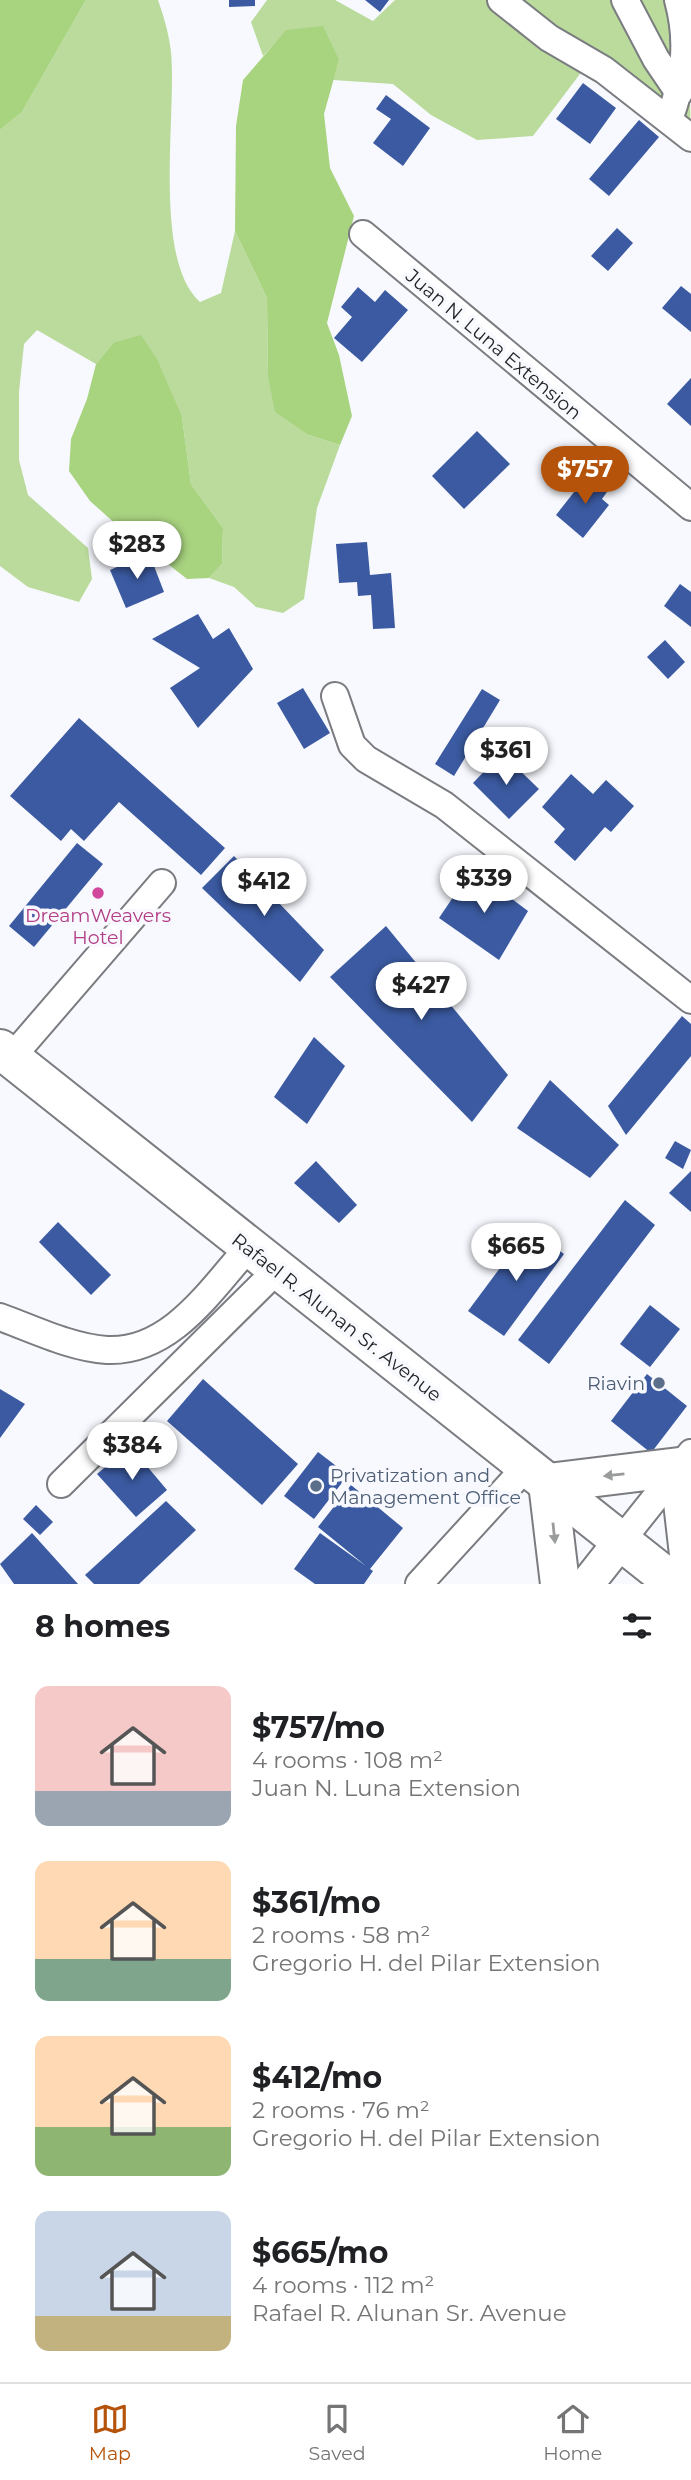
<!DOCTYPE html>
<meta charset="utf-8">
<style>
:root{--surface:#fff;--page:#f2f2f2;--text:#202124;--muted:#757577;--line:#e0e0e0;--accent:#b45309}
body{margin:0;font-family:Montserrat,sans-serif;background:var(--page);color:var(--text);height:100vh;display:flex;flex-direction:column;font-size:26px;white-space:nowrap}
*{box-sizing:border-box;margin:0}
p{font-size:23px;color:var(--muted)}
.icon{flex:none;width:38px;height:38px;fill:none;stroke:currentColor;stroke-width:2;stroke-linecap:round;stroke-linejoin:round}
.map{position:relative;height:1584px;overflow:hidden}
.drawer{display:flex;flex-direction:column;background:var(--surface);flex:1}
.drawer>*{flex:none}
.price{position:absolute;translate:-50% -60px;padding:0 16px;border-radius:24px;background:#fff;color:#222;font-size:23px;line-height:46px;filter:drop-shadow(0 2px 4px #0008)}
.price::after{content:'';position:absolute;left:50%;top:42px;width:21px;height:16px;margin-left:-10px;background:inherit;clip-path:polygon(0 0,100% 0,50% 100%)}
.price.active{background:var(--accent);color:#fff}
ul{padding:0;list-style:none}
li{display:flex;align-items:center;gap:21px;height:175px;padding:0 35px}
li span{display:grid;place-items:center;flex:none;width:196px;height:140px;border-radius:14px;color:#555}
li>.icon{margin-inline-start:auto}
span .icon{width:84px;height:84px;fill:#fffc;stroke-width:1}
li b{font-size:30px}
h2{display:flex;justify-content:space-between;align-items:center;height:84px;padding:0 35px;font-size:30px}
.dock{display:flex;justify-content:space-around;align-items:center;height:98px;border-top:2px solid var(--line);background:var(--surface);font-size:19px;color:var(--muted)}
.dock a{display:grid;justify-items:center;gap:4px}
.dock .active{color:var(--accent)}
.map>svg:first-child{display:block}
</style>
<div class="map">
<svg width="691" height="1584" viewBox="0 0 691 1584">
<rect width="100%" height="100%" fill="#f7f9fe"/>
<g fill="#badb9c">
<path d="M86 0H158C164 17 169 34 171 52 177 114 152 259 200 302L221 293 235 231 267 298 268 376 309 435 340 445 317 508 304 599 283 613 256 607 234 587 209 578 222 564 223 528 191 484 182 417 113 343 96 364 37 330 24 344 19 392V460L28 495 88 548 92 579 79 602 28 587 0 566V130L22 112Z"/>
<polygon points="267,0 335,0 373,21 395,0 688,0 691,147 583,70 533,136 477,140 431,115 393,84 333,80 339,60 287,30 263,56 251,22"/>
</g>
<g fill="#a8d37f">
<polygon points="0,0 86,0 22,112 0,130"/>
<polygon points="323,26 339,60 324,114 330,168 354,216 327,323 339,355 352,416 340,445 309,435 275,412 268,376 267,298 235,231 236,126 243,80 286,30"/>
<polygon points="141,335 157,359 182,417 191,484 223,528 222,564 209,578 187,579 168,564 155,539 134,527 118,526 90,501 69,471 71,439 87,399 96,364 113,343"/>
</g>
<g fill="#3b5aa1">
<polygon points="229,0 255,0 255,6 229,7"/>
<polygon points="365,0 389,0 380,12"/>
<polygon points="583,83 616,108 590,144 556,119"/>
<polygon points="386,95 430,128 403,166 373,143 391,119 376,109"/>
<polygon points="639,120 659,137 609,196 589,179"/>
<polygon points="617,228 633,243 608,271 591,256"/>
<polygon points="681,286 691,294 691,332 662,308"/>
<polygon points="358,287 375,302 385,290 408,310 362,362 334,338 352,317 341,307"/>
<polygon points="691,378 691,426 667,404"/>
<polygon points="477,431 510,464 464,509 432,476"/>
<polygon points="589,473 609,489 602,499 609,505 583,538 556,515"/>
<polygon points="367,542 370,575 391,573 395,628 373,629 371,595 358,596 357,582 339,583 336,544"/>
<polygon points="149,553 164,592 126,608 110,570"/>
<polygon points="680,584 691,592 691,627 664,606"/>
<polygon points="198,614 213,639 229,628 253,669 198,728 170,688 200,668 152,639"/>
<polygon points="665,640 685,662 668,679 647,657"/>
<polygon points="303,688 330,733 304,749 277,703"/>
<polygon points="482,689 500,700 454,776 435,764"/>
<polygon points="79,718 225,848 201,875 119,802 84,841 71,829 61,841 10,796"/>
<polygon points="496,759 501,765 508,759 539,789 509,819 473,783"/>
<polygon points="571,774 593,794 606,780 634,806 611,832 605,827 575,861 554,842 565,829 542,807"/>
<polygon points="77,843 103,864 34,947 9,926"/>
<polygon points="234,856 324,950 300,982 202,888"/>
<polygon points="472,869 528,911 499,960 439,918"/>
<polygon points="386,926 508,1075 472,1122 330,977"/>
<polygon points="682,1016 691,1024 691,1056 626,1135 608,1106"/>
<polygon points="314,1037 345,1066 307,1124 274,1097"/>
<polygon points="550,1080 619,1145 590,1178 517,1128"/>
<polygon points="675,1141 691,1150 683,1169 665,1158"/>
<polygon points="316,1161 357,1205 339,1223 294,1183"/>
<polygon points="691,1171 691,1212 669,1193"/>
<polygon points="625,1200 655,1225 549,1364 518,1340"/>
<polygon points="58,1222 111,1275 91,1295 39,1242"/>
<polygon points="529,1229 564,1254 504,1336 468,1311"/>
<polygon points="650,1305 680,1329 650,1367 620,1344"/>
<polygon points="647,1374 687,1406 651,1453 611,1421"/>
<polygon points="203,1379 298,1464 262,1505 167,1421"/>
<polygon points="0,1389 25,1404 0,1438"/>
<polygon points="130,1446 167,1490 136,1517 97,1474"/>
<polygon points="318,1452 348,1475 314,1519 284,1496"/>
<polygon points="351,1485 403,1528 370,1569 373,1571 364,1584 315,1584 294,1569 320,1533 366,1566 318,1527"/>
<polygon points="166,1501 196,1530 139,1584 94,1584 85,1575"/>
<polygon points="36,1505 53,1522 40,1535 23,1519"/>
<polygon points="32,1533 78,1584 14,1584 0,1564"/>
</g>
<g fill="none" stroke-linecap="round" stroke-linejoin="round">
<g stroke="#7a7c80" stroke-width="30">
<g id="minor">
<polyline points="501,0 549,38 604,70 691,138"/>
<polyline points="625,0 656,59 679,93"/>
<path d="M669 120C684 78 690 44 678 0"/>
<polyline points="363,234 691,507"/>
<polyline points="335,696 352,745 366,759 444,805 691,1000"/>
<polyline points="11,1058 162,883"/>
<path d="M0 1317C33 1329 72 1348 107 1350 171 1353 211 1289 249 1247"/>
<polyline points="61,1484 277,1270"/>
<polyline points="621,1541 691,1453"/>
<polyline points="419,1584 527,1466"/>
</g>
</g>
<g stroke="#7a7c80" stroke-width="37">
<polyline id="major" points="587,1584 621,1541"/>
</g>
<g stroke="#7a7c80" stroke-width="42">
<g id="highway">
<polyline points="0,1049 675,1584"/>
<polyline points="560,1584 548,1483 679,1467 691,1572"/>
</g>
</g>
<use href="#minor" stroke="#fff" stroke-width="26"/>
<use href="#major" stroke="#fff" stroke-width="33"/>
<use href="#highway" stroke="#fff" stroke-width="38"/>
</g>
<defs><path id="oneway-solid" d="M-6-.8H1V-3.2L6.5 0L1 3.2V.8H-6Z" transform="scale(1.75)"/></defs>
<g fill="#9a9b9b">
<use href="#oneway-solid" transform="translate(614 1475) rotate(174)"/>
<use href="#oneway-solid" transform="translate(554 1533) rotate(84)"/>
</g>
<circle fill="#d1479c" stroke="#f7f9fe" stroke-width="2.5" cx="98" cy="893" r="7"/>
<g fill="#5c6f8a" stroke="#f7f9fe" stroke-width="2.5">
<circle cx="659" cy="1383" r="7"/>
<circle cx="316" cy="1486" r="7"/>
</g>
<g text-anchor="middle" stroke-width="7" stroke-linejoin="round" paint-order="stroke">
<g font-size="19" fill="#1f2021" stroke="#f7f9fe">
<text transform="translate(494 344) rotate(40)" y="7">Juan N. Luna Extension</text>
<text transform="translate(337 1317) rotate(38)" y="7">Rafael R. Alunan Sr. Avenue</text>
</g>
<g font-size="19" fill="#b23c85" stroke="#f7f9fe">
<text x="98" y="922">DreamWeavers<tspan x="98" dy="22">Hotel</tspan></text>
</g>
<g font-size="19" fill="#4e5e75" stroke="#f7f9fe" text-anchor="end">
<text x="645" y="1390">Riavin</text>
<text x="330" y="1482" text-anchor="start">Privatization and<tspan x="330" dy="22">Management Office</tspan></text>
</g>
</g>
</svg>
<b class="price active" style="left:585px;top:506px">$757</b>
<b class="price" style="left:137px;top:581px">$283</b>
<b class="price" style="left:506px;top:787px">$361</b>
<b class="price" style="left:484px;top:915px">$339</b>
<b class="price" style="left:264px;top:918px">$412</b>
<b class="price" style="left:421px;top:1022px">$427</b>
<b class="price" style="left:516px;top:1283px">$665</b>
<b class="price" style="left:132px;top:1482px">$384</b>
</div>
<section class="drawer">
<h2>8 homes<svg class="icon" aria-label="filters" viewBox="0 0 24 24"><path d="M4 7h16M4 17h16"/><circle cx="9" cy="7" r="2"/><circle cx="15" cy="17" r="2"/></svg></h2>
<ul>
<li><span style="background:linear-gradient(#f6c9c9 75%,#9aa5b1 0)"><svg class="icon" aria-label="home" viewBox="0 0 24 24"><path d="M3 11l9-7 9 7M6 9v11h12V9"/></svg></span><div><b>$757/mo</b><p>4 rooms · 108 m²</p><p>Juan N. Luna Extension</p></div></li>
<li><span style="background:linear-gradient(#ffd9b3 70%,#7fa58c 0)"><svg class="icon" aria-label="home" viewBox="0 0 24 24"><path d="M3 11l9-7 9 7M6 9v11h12V9"/></svg></span><div><b>$361/mo</b><p>2 rooms · 58 m²</p><p>Gregorio H. del Pilar Extension</p></div></li>
<li><span style="background:linear-gradient(#ffd9b3 65%,#8fb573 0)"><svg class="icon" aria-label="home" viewBox="0 0 24 24"><path d="M3 11l9-7 9 7M6 9v11h12V9"/></svg></span><div><b>$412/mo</b><p>2 rooms · 76 m²</p><p>Gregorio H. del Pilar Extension</p></div></li>
<li><span style="background:linear-gradient(#c9d6e8 75%,#c2b280 0)"><svg class="icon" aria-label="home" viewBox="0 0 24 24"><path d="M3 11l9-7 9 7M6 9v11h12V9"/></svg></span><div><b>$665/mo</b><p>4 rooms · 112 m²</p><p>Rafael R. Alunan Sr. Avenue</p></div></li>
</ul>
</section>
<nav class="dock">
<a class="active"><svg class="icon" aria-label="map" viewBox="0 0 24 24"><path d="M3 6l6-2 6 2 6-2v14l-6 2-6-2-6 2zM9 4v14M15 6v14"/></svg>Map</a>
<a><svg class="icon" aria-label="saved" viewBox="0 0 24 24"><path d="M7 4h10v16l-5-4-5 4z"/></svg>Saved</a>
<a><svg class="icon" aria-label="home" viewBox="0 0 24 24"><path d="M3 11l9-7 9 7M6 9v11h12V9"/></svg>Home</a>
</nav>
